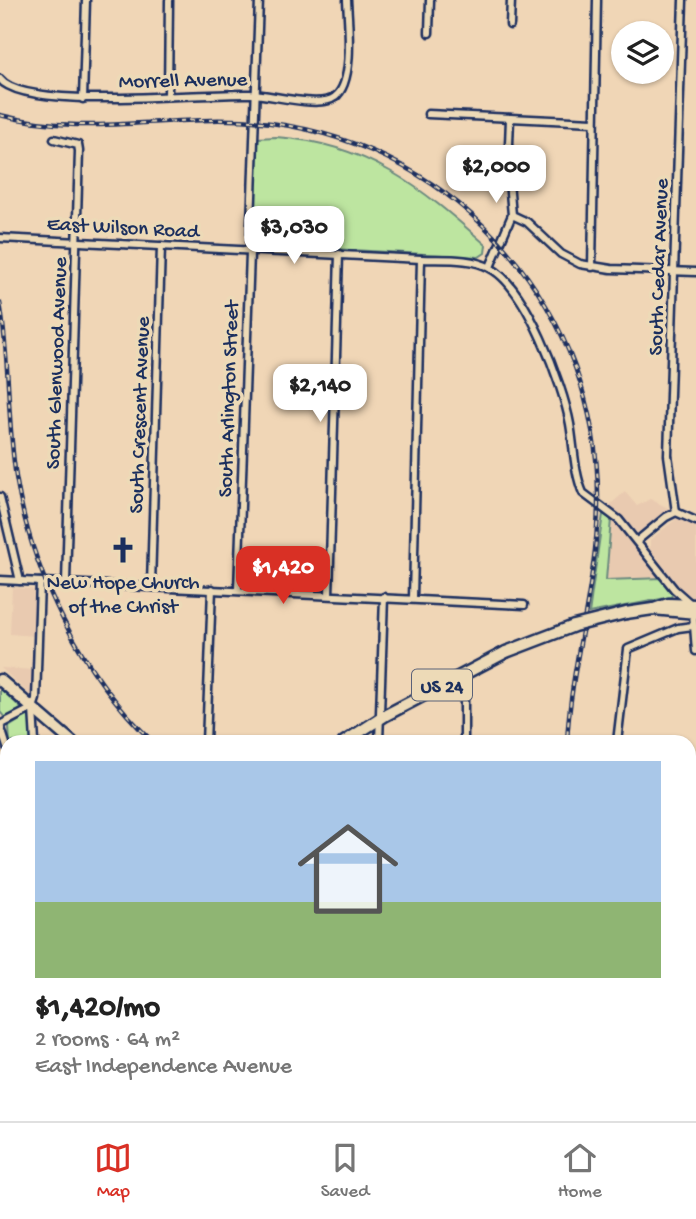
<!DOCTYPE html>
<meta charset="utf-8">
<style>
:root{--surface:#fff;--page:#f6f6f6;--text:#222;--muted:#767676;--line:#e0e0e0;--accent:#d93025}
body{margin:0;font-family:"Gochi Hand",sans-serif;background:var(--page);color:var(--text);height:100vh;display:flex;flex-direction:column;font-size:26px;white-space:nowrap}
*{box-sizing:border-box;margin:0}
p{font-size:23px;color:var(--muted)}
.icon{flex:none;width:38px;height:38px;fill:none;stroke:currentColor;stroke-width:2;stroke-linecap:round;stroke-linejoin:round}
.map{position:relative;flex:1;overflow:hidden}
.sheet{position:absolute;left:0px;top:735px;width:696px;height:387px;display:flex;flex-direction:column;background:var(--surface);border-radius:21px 21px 0 0;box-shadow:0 2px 5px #0004}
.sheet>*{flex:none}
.fabs{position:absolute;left:611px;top:21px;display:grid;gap:14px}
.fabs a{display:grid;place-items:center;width:63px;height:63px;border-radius:50%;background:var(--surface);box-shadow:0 2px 5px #0004;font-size:35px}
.price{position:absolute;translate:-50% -60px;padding:0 16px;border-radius:14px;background:#fff;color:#222;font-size:23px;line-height:46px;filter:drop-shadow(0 2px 4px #0008)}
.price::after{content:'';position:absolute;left:50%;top:42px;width:21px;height:16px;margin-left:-10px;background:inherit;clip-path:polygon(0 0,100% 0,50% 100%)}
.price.selected{background:var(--accent);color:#fff}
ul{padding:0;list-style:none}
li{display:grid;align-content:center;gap:14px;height:371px;padding:0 35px}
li+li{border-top:2px solid var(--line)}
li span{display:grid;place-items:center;height:217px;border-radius:0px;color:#555}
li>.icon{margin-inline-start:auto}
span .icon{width:126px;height:126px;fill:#fffc;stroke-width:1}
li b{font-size:30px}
.tabs{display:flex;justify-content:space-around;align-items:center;height:98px;border-top:2px solid var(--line);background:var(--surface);font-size:19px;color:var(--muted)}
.tabs a{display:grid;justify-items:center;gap:4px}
.tabs .selected{color:var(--accent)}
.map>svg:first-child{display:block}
</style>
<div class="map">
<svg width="696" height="1121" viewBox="0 0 696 1121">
<rect width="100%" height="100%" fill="#f0d6b6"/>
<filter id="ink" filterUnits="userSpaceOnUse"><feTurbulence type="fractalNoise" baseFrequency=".0143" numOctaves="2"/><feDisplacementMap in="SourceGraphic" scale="14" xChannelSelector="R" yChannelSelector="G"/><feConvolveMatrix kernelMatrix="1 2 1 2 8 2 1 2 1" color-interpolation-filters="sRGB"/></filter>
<g filter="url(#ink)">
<g fill="#e9cab0">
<polygon points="625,492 637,506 650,499 672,510 639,535 625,520 606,508"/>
<polygon points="680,516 696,524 696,601 689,599 650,549 650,540"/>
<polygon points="611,519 621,528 663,578 605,580"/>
<polygon points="12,587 35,590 35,636 10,634"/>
<polygon points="1,668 35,670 33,694 29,694"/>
<polygon points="210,1115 423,1115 425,1121 211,1121"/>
</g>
<g fill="#bde5a0" stroke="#6c8a7f" stroke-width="2">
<path d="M276 137C367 143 421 187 486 245L485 253 479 257 260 245 253 236 257 138Z"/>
<polygon points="603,514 611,519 606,580 663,578 673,592 671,597 589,613"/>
<polygon points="0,688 22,709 6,719 0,712"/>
<polygon points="26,716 31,716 32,742 10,742 9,727"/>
<polygon points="348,1115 402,1115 404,1121 350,1121"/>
</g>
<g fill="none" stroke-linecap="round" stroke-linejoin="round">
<g stroke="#1b2f5e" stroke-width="11">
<g id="minor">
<polyline points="510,25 511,0"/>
<polyline points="429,33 430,0"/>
<path d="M0 79C25 112 205 92 251 94 270 94 320 109 335 97 355 82 348 23 347 0"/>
<polyline points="168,96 169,0"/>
<polyline points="83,99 86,0"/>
<polyline points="428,114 593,122"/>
<polyline points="54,139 78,145 79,151 66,582"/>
<polyline points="512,215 527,222 561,254 580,264 611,269 696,272"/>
<path d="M0 238 421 259C442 260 471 257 490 268 526 286 563 385 570 424 574 447 574 472 583 493L619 520 674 589 691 604"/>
<polyline points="490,267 512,215 508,171 510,118"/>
<polyline points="592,267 597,0"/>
<polyline points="0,497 20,581"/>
<polyline points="676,512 668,455 683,0"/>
<polyline points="676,512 696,521"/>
<polyline points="637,541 666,517 676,512"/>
<polyline points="0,580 524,605"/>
<polyline points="151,585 161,246"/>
<polyline points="238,590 259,0"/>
<polyline points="329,595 339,254"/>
<polyline points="413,598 421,259"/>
<polyline points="693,613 696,651"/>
<polyline points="445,683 463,694"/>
<polyline points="33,709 35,742"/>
<polyline points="0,725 33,708 36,699 40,582"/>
<polyline points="0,725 7,747"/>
<polyline points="206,742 212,589"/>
<polyline points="379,742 384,597"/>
<polyline points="464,742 464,674"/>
<polyline points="617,742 628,649 678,628 693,626"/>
<polyline points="0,940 7,940"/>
<polyline points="693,959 696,790"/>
<polyline points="690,1098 696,1102"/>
<polyline points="28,1115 28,1121"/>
<polyline points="186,1115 187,1121"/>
<polyline points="193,1115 195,1121"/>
<polyline points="206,1115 206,1121"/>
<polyline points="541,1121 541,1115"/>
<polyline points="621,1121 621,1115"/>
</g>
</g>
<g stroke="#1b2f5e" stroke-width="15">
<g id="primary">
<polyline points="654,609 668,604 696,605"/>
<polyline points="626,613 653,609 696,613"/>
<polyline points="0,680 72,742"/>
<polyline points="344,742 386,715 506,652"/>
</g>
</g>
<use href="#minor" stroke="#eddab7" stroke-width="6"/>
<use href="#primary" stroke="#eddab7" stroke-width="10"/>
<g stroke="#1b2f5e" stroke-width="4.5">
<g id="rail">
<path d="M0 115C91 139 180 111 271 123 461 148 601 312 598 504 597 584 571 662 567 742"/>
<path d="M0 303C10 361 7 420 16 477 32 575 81 673 153 742"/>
<polyline points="690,1026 696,1032"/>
<polyline points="437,1115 438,1121"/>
</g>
</g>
<use href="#rail" stroke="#eddab7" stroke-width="2" stroke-dasharray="5" stroke-linecap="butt"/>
<g stroke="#1b2f5e" stroke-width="15" stroke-linecap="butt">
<polyline id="primary-bridge" points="506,652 574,626 626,613"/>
</g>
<use href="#primary-bridge" stroke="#eddab7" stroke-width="10"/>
</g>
</g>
<defs>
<g id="church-bare" transform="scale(2.1)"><path d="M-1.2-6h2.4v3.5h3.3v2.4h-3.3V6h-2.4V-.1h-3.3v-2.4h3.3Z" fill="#1b2f5e" stroke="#eddab7" stroke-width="2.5" paint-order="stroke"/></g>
</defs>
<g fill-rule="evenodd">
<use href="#church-bare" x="123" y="550"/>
</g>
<g text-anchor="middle" stroke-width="7" stroke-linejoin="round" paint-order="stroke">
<rect fill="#eddab7" stroke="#5a6279" stroke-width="2" x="412" y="669.5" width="60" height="31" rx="5"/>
<g font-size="19" font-weight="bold" fill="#1b2f5e">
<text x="442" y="692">US 24</text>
</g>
<g font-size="21" fill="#1b2f5e" stroke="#eddab7">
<text transform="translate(183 79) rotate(-1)" y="7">Morrell Avenue</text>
<text transform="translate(123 226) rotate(3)" y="7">East Wilson Road</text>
<text transform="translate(657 267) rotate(-88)" y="7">South Cedar Avenue</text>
<text transform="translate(55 363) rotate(-88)" y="7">South Glenwood Avenue</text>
<text transform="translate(227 399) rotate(-88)" y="7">South Arlington Street</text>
<text transform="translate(138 415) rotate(-88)" y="7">South Crescent Avenue</text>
</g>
<g font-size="21" fill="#1b2f5e" stroke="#eddab7">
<text x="123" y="588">New Hope Church<tspan x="123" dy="24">of the Christ</tspan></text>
</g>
</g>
</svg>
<div class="fabs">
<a><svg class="icon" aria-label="layers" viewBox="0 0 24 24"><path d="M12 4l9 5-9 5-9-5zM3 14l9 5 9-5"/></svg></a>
</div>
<b class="price" style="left:496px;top:205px">$2,000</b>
<b class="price" style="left:294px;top:266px">$3,030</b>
<b class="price" style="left:320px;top:424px">$2,140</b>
<b class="price selected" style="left:283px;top:606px">$1,420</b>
<section class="sheet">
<ul>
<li><span style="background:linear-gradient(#a9c7e8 65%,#8fb573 0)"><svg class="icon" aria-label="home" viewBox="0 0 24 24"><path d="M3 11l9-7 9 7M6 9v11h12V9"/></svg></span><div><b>$1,420/mo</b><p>2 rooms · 64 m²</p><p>East Independence Avenue</p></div></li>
</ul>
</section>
</div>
<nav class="tabs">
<a class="selected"><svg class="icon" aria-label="map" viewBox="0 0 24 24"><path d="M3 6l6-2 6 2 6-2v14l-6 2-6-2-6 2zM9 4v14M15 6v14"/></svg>Map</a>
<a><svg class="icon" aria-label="saved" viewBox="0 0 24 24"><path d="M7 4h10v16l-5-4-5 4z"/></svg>Saved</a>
<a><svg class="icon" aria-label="home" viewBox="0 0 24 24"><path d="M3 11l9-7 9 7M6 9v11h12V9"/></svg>Home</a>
</nav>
